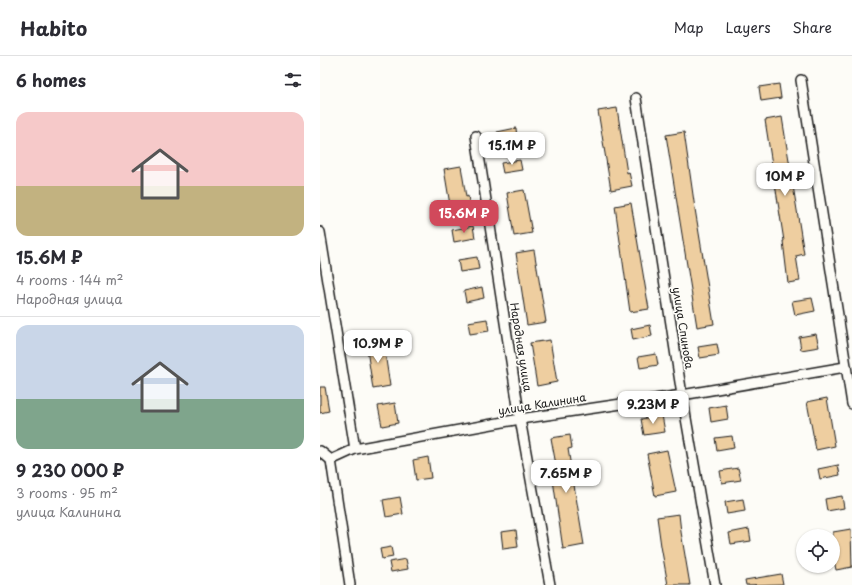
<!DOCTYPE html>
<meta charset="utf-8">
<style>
:root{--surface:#fff;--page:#f2f2f3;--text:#2b2b33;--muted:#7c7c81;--line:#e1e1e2;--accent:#d1495b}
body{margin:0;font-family:"Playpen Sans",sans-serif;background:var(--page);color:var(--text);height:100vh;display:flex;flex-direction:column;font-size:15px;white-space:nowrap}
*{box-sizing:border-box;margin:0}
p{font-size:13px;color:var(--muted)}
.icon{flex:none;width:22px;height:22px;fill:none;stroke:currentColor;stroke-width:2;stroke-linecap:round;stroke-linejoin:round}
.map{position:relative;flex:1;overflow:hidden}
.sheet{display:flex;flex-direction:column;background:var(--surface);width:320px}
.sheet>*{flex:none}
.tools{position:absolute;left:476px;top:473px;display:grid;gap:8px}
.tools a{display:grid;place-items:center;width:44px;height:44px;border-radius:50%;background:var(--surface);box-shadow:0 1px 3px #0004;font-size:20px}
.price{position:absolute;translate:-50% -34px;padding:0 9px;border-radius:8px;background:#fff;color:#222;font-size:13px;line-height:26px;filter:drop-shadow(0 1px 2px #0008)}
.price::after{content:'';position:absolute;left:50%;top:24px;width:12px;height:9px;margin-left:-6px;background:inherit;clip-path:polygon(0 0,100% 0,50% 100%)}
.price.selected{background:var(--accent);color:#fff}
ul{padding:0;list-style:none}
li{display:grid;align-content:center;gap:8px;height:212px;padding:0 16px}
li+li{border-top:1px solid var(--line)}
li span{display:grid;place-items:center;height:124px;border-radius:12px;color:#555}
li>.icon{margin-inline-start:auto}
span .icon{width:72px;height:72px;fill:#fffc;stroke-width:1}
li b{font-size:17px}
h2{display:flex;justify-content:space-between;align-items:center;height:48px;padding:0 16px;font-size:17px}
header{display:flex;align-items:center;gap:24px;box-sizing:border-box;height:56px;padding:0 20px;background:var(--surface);border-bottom:1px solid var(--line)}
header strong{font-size:19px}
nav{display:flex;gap:22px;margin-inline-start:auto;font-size:14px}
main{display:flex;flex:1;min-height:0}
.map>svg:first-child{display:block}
</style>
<header>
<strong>Habito</strong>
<nav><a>Map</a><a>Layers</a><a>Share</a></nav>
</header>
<main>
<section class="sheet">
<h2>6 homes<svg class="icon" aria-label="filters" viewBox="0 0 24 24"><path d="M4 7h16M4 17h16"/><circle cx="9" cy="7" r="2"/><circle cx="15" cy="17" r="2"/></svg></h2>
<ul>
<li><span style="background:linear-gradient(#f6c9c9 60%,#c2b280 0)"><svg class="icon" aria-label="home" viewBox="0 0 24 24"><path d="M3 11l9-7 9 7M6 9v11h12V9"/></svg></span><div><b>15.6M ₽</b><p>4 rooms · 144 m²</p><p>Народная улица</p></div></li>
<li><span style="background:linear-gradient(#c9d6e8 60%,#7fa58c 0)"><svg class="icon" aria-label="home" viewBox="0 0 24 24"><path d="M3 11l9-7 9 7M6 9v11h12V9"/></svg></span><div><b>9 230 000 ₽</b><p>3 rooms · 95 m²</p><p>улица Калинина</p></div></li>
</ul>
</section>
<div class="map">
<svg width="532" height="529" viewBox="0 0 532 529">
<rect width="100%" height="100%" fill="#fdfcf7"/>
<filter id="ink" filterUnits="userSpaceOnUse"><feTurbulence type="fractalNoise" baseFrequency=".025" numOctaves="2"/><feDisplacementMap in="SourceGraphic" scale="8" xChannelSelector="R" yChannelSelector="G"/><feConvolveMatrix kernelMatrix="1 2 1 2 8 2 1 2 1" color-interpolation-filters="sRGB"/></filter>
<g filter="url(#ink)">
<g fill="#eecea0" stroke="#1c1c1c">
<polygon points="459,28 461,42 441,45 439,31"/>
<polygon points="297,52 307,117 309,116 312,130 291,134 278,55"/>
<polygon points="462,61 484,198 476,200 480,225 468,227 463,185 464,185 445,64"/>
<polygon points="196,72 197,83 179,86 177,76"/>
<polygon points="364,76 375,153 394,268 377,271 346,79"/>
<polygon points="200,104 202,114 183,117 181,107"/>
<polygon points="141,110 146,141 148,140 150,151 131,155 124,113"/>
<polygon points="204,134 212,177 194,180 187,137"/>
<polygon points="311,147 329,253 310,256 295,150"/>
<polygon points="153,170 155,182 134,186 132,174"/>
<polygon points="214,194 226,266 207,269 196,197"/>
<polygon points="157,201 159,213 140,216 138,204"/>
<polygon points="162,231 164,242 146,246 144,235"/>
<polygon points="492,242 495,255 475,259 472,245"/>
<polygon points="167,263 169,275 150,278 148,266"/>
<polygon points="330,269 332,280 313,284 311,273"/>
<polygon points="496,278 499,291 481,294 479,281"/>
<polygon points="63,284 70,330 53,333 46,287"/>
<polygon points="230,284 237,326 217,330 210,287"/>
<polygon points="397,288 399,299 380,302 378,291"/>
<polygon points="336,298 338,309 320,312 318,301"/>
<polygon points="0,331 5,331 9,355 0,357"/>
<polygon points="507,342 515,390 496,394 487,346"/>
<polygon points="75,347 78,367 62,370 58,350"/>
<polygon points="406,349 408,363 391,366 389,352"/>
<polygon points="342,359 345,376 324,379 321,363"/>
<polygon points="250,379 252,392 248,393 264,489 243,493 231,410 236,409 231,382"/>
<polygon points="412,380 414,392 397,395 395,382"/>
<polygon points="347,394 356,436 335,440 327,398"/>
<polygon points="108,401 111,422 96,424 93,404"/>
<polygon points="518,409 520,419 500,423 498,413"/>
<polygon points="418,412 421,424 402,427 400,415"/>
<polygon points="522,440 524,452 507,455 505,443"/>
<polygon points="80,441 83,458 66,461 63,444"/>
<polygon points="423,443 425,455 407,458 405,446"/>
<polygon points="359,458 361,476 370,529 348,529 341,490 337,461"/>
<polygon points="429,473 431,485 411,488 409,477"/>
<polygon points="531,473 532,511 516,514 513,499 513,476"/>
<polygon points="196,474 198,491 183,493 181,476"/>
<polygon points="71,491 73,501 62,503 60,493"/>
<polygon points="86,503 88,513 71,516 69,506"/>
<polygon points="461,518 463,528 426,529 425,524"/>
</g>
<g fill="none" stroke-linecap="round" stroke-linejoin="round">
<g stroke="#1c1c1c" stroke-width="12">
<g id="minor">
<polyline points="481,24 532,348"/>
<polyline points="316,42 362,339 395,529"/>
<polyline points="156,80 200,363 230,529"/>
<polyline points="0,176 35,393"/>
<polyline points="0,395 11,404 35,393 200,363 362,339 525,311"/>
<polyline points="11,404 30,529"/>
</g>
</g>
<use href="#minor" stroke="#fdfcf7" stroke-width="9"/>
</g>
</g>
<g text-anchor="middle" stroke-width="3.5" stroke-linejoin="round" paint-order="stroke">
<g font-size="11" fill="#1c1c1c" stroke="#fdfcf7">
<text transform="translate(363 272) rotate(81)" y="4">улица Спинова</text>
<text transform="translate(201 291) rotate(81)" y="4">Народная улица</text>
<text transform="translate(222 348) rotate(-9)" y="4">улица Калинина</text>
</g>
</g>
</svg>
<div class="tools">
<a><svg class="icon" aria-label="locate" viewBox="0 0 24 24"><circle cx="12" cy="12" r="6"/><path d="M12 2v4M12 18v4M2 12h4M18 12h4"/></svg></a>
</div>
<b class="price" style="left:192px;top:110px">15.1M ₽</b>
<b class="price" style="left:465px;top:141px">10M ₽</b>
<b class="price selected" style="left:144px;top:178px">15.6M ₽</b>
<b class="price" style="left:58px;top:308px">10.9M ₽</b>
<b class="price" style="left:333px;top:369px">9.23M ₽</b>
<b class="price" style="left:246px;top:438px">7.65M ₽</b>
</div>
</main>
